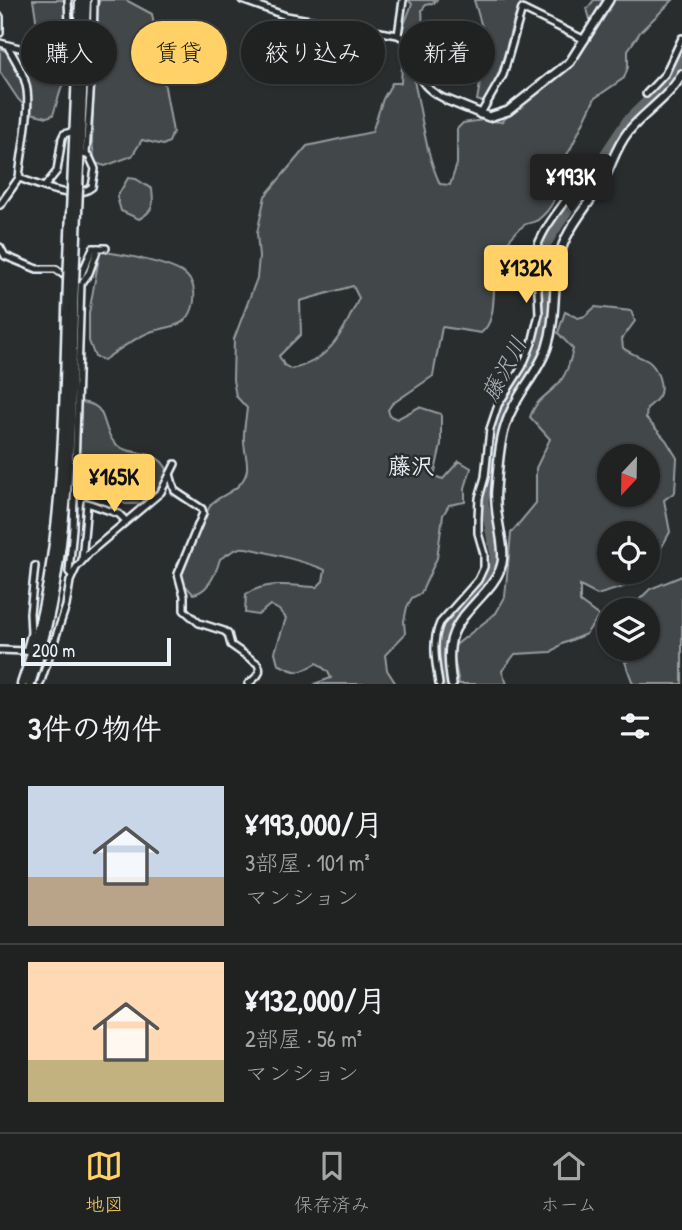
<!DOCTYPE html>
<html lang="ja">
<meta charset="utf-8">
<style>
:root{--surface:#202222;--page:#282a2a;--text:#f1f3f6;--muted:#a2a4a5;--line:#3d3f40;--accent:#ffd166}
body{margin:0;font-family:"Patrick Hand","Klee One",sans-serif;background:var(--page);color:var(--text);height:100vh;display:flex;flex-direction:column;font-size:26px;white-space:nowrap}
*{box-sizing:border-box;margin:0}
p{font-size:23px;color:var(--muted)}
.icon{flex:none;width:38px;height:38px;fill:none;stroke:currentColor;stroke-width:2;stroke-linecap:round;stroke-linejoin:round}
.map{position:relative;height:684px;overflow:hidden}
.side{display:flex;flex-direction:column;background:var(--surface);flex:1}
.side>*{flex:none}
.guide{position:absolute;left:21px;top:21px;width:640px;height:63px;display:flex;gap:14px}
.needle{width:46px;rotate:202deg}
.fabs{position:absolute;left:597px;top:444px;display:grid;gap:14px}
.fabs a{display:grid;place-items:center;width:63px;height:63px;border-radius:50%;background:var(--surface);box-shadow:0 2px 5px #0004,0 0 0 2px var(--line);font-size:35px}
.scale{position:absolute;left:21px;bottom:18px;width:150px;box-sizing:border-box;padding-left:7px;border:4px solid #e8f1f8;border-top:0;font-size:19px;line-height:24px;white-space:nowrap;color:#e8f1f8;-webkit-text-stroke:5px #2a2d2e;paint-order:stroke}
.price{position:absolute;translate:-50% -60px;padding:0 16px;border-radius:7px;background:var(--accent);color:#111;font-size:23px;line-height:46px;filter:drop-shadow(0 2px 4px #0008)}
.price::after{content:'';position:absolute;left:50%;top:42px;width:21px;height:16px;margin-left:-10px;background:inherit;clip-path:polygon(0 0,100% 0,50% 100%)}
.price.on{background:#222;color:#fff}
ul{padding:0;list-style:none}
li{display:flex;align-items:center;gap:21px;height:175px;padding:0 28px}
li+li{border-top:2px solid var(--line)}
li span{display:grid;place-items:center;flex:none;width:196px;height:140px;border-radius:0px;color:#555}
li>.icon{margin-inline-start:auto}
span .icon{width:84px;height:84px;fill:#fffc;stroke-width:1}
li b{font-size:30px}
h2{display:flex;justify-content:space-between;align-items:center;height:84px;padding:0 28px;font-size:30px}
.tag{padding:0 24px;border-radius:32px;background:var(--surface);box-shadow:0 2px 5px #0004,0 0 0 2px var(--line);font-size:24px;line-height:63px}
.tag.on{background:var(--accent);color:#111}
.menu{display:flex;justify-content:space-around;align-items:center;height:98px;border-top:2px solid var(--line);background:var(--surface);font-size:19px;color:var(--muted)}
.menu a{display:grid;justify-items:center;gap:4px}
.menu .on{color:var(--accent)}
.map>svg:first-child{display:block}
</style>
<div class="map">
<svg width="682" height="684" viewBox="0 0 682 684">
<rect width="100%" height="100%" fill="#2a2d2e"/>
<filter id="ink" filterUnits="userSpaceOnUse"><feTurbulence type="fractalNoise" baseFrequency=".0143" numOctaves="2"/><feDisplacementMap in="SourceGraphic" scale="14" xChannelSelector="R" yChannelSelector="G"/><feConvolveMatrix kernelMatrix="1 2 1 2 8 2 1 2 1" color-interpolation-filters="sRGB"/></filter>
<g filter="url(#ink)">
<g fill="#424648" stroke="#959ca0" stroke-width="2" fill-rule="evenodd">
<path d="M33 0H66V73L53 115 47 117 31 113 18 99 0 72V48L26 62C42 42 37 24 33 0Z"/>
<polygon points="100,0 126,0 152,14 173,132 169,142 163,145 142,140 132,156 105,166 95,163 92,142 96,9"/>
<path d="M408 0H437L434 3 426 5 422 10C424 23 420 35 418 49L406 48C414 62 412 74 416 90 423 122 426 154 440 184L450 185 457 164V129L463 123 483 120 501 122 576 59 594 33 587 9 594 0H673L641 31 628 50V67L624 78 595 98 570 150 556 170C560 189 555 206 539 219 535 223 529 222 524 225 515 232 504 245 499 255 489 277 501 318 481 333L442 327 433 376 392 404 388 410 390 416 397 419 419 407 441 414V445L434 476 443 479 459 461 471 468 465 488V502L449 505 443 515 437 558 421 593 412 598 407 607 404 621 405 634 385 655 387 670 396 684H314L331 678 328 672 317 663C299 674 297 674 278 664L275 652 286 618 279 610 270 605 258 615 245 613 246 594C270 580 291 586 317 587L323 581 325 570C316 565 248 546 240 548 233 550 226 555 220 559 216 573 209 592 193 594L176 575 211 504C219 496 232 493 239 485 253 470 245 459 244 442 243 431 246 419 247 408L236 396 233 380 234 339 257 278 259 257 257 233 265 196 307 146 372 132 383 99 392 83H401L403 48 401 33 412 4ZM353 286 359 298C342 333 331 361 291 369L284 365 279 356 301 334 300 301Z"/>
<path d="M474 0H522C505 34 507 70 483 102L477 100 482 73 469 69 466 64 482 27Z"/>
<path d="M128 178 136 179 152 189C154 204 154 211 139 219L121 211 117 197Z"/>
<path d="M100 252C119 253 175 264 187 276 194 283 195 293 194 301 193 308 190 316 185 320 177 328 160 328 150 332 133 339 118 350 104 360L95 357 89 341V313Z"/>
<path d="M595 307 631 311 635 321 622 339 623 348C631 354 639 356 648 361 657 367 664 386 659 396 656 401 651 405 647 408L646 418 666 440 677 458 675 492 664 500 670 532 660 550 648 562V534H609V572H643L637 583 597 595 580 586V602L599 616 586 634 562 644 551 652 515 654 502 671 507 684H459L452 648 496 613 505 597 511 533 536 503V468L550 439 530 417C537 399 543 399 556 386 566 377 570 362 573 349L558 333 565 312 578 318 585 316ZM609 457H648V495H609Z"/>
<path d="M77 402C110 403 99 422 113 441 125 457 148 448 162 462 174 475 169 496 152 502 143 504 134 504 125 504 110 495 109 480 100 467 93 458 80 454 70 449Z"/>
<polygon points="682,576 682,684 633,684 625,662 647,655 650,647 648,640 648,611 640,611 640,599 650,589"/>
</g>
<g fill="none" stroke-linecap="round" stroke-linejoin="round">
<path stroke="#63686b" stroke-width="9" d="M445 684C443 665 438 646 444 628L486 578 493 565 495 555 484 502 502 409 542 347 546 302V276L541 257 546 245 573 203 596 176 605 153 627 120 667 81 675 71 682 58"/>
<g stroke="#e8f1f8" stroke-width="10">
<g id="street">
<path d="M242 0 286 16 398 35C417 45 412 61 421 79 426 89 437 95 447 100"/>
<polyline points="0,17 0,33"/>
<polyline points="398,35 403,0"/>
<polyline points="0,43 31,51 47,49 69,23 68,0"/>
<path d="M7 45C14 58 23 70 26 85 32 107 21 153 19 178 39 185 74 202 92 187L95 169 89 156 80 153"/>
<polyline points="646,94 665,74 682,38"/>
<polyline points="480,115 503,75 522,9 585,40"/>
<polyline points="86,154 93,49 94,0"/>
<polyline points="45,186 57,171 62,138 64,134 74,131"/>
<polyline points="0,205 19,178"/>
<polyline points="0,247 5,256 37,269 56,269 65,276 81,275 93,248 106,248"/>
<path d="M537 270 532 267C538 220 578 199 587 158"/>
<polyline points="537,270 557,259"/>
<path d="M170 474 175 491 202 509 203 513 178 574 184 596V610L199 623 224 631 228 634 231 645 258 664C263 674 255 678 248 684"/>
<polyline points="82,560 87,503 119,514 126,521"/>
<polyline points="72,575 69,572 73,528 81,284 89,273 98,248"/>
<polyline points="0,650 26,651 31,633 30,613 35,566"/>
<polyline points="40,684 66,606 70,581 76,568 90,552 161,492 175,464"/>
<path d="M439 684C436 663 431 643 440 623L478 580 484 567V554L478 533V518L479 498 485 477 490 429 498 405 522 367 532 343 539 314 537 270"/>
</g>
</g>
<g stroke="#e8f1f8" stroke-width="12">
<g id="secondary">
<polyline points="447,100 489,117 508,111 570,62 609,0"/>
<path d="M452 684C444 634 454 626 486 591 493 583 500 573 502 563 506 543 493 514 496 489 498 468 499 442 507 421 516 394 538 374 547 347 559 310 549 273 566 238 575 219 590 202 601 184 611 168 615 148 628 132 644 112 669 98 682 74"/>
</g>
</g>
<g stroke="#e8f1f8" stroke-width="13">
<g id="primary">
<polyline points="72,189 80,0"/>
<polyline points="78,189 86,0"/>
<path d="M22 684C67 557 63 415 68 281"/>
<path d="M30 684C74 556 69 417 74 283"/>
</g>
</g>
<use href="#street" stroke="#2a2d2e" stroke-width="5"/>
<use href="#secondary" stroke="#2a2d2e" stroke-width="7"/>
<use href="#primary" stroke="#2a2d2e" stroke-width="8"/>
<g stroke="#e8f1f8" stroke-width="13" stroke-linecap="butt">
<g id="primary-bridge">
<polyline points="68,281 72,189"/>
<polyline points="74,283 78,189"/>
</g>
</g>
<use href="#primary-bridge" stroke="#2a2d2e" stroke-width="8"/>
</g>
</g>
<g text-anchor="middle" stroke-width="5" stroke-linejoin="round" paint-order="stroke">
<g font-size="23" font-style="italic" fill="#acb3b9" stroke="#2a2d2e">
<text transform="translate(504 369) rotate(-62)" y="8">藤沢川</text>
</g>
<g font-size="23" font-weight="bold" fill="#e8f1f8" stroke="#2a2d2e">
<text x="411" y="474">藤沢</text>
</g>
</g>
</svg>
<div class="fabs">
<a><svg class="needle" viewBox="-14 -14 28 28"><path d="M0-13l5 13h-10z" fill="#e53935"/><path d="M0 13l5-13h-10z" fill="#a2a4a5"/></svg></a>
<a><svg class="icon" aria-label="locate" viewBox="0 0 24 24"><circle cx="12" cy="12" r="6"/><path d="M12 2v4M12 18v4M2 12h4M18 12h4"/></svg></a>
<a><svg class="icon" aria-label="layers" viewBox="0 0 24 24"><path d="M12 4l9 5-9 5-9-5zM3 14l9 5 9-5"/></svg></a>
</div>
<div class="scale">200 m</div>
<b class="price on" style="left:571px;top:214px">¥193K</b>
<b class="price" style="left:526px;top:305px">¥132K</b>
<b class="price" style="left:114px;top:514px">¥165K</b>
<div class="guide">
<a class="tag">購入</a>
<a class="tag on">賃貸</a>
<a class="tag">絞り込み</a>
<a class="tag">新着</a>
</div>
</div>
<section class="side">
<h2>3件の物件<svg class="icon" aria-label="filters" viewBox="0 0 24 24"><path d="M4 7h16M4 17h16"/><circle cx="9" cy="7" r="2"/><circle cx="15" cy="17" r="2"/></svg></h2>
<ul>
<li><span style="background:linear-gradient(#c9d6e8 65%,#b9a48a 0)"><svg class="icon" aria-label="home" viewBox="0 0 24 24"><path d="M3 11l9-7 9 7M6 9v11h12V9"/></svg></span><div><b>¥193,000/月</b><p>3部屋 · 101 m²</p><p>マンション</p></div></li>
<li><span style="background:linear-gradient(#ffd9b3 70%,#c2b280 0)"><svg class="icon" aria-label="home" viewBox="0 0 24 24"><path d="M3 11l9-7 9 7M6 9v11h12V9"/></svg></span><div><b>¥132,000/月</b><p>2部屋 · 56 m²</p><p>マンション</p></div></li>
</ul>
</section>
<nav class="menu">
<a class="on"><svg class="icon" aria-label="map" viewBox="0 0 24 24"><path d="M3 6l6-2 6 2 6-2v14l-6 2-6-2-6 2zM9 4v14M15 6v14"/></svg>地図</a>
<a><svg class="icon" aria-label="saved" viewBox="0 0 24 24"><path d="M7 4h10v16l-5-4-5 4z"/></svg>保存済み</a>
<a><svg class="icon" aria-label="home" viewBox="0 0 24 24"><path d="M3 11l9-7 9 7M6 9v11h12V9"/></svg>ホーム</a>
</nav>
